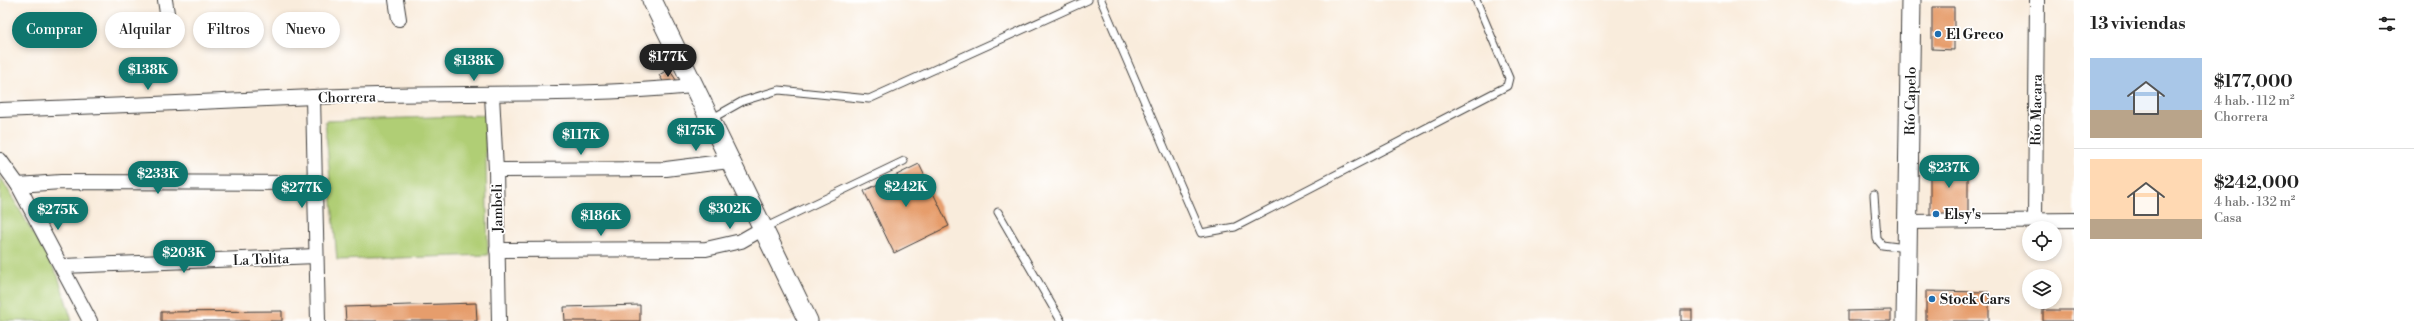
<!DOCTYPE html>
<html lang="es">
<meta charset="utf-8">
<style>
:root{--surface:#fff;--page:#f2f2f2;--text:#222;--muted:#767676;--line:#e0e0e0;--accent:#0f766e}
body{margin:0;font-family:"Libre Bodoni",serif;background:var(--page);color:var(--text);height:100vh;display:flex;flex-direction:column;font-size:15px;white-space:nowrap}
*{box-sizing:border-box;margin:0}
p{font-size:13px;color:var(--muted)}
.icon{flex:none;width:22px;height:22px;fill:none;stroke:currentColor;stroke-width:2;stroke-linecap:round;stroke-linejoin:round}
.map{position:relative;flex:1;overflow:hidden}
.side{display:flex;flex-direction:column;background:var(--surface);width:340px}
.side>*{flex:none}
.top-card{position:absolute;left:12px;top:12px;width:380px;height:36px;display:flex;gap:8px}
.buttons{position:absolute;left:2022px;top:221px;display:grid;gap:8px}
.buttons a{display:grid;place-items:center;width:40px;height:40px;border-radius:50%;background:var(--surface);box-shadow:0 2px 6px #0003;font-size:20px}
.price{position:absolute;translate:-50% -34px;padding:0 9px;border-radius:14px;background:var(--accent);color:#fff;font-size:13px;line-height:26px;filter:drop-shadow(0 1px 2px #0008)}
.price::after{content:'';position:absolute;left:50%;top:24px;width:12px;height:9px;margin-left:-6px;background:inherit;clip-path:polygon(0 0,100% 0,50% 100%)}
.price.on{background:#222;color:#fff}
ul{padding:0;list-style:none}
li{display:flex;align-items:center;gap:12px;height:100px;padding:0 16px}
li+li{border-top:1px solid var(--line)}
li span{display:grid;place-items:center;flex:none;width:112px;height:80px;border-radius:0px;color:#555}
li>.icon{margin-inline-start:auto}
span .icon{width:48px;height:48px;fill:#fffc;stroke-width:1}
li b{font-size:17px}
h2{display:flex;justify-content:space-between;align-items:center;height:48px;padding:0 16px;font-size:17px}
.pill{padding:0 14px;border-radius:18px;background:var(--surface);box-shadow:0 2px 6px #0003;font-size:14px;line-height:36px}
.pill.on{background:var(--accent);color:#fff}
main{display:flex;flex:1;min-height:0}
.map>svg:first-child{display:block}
</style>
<main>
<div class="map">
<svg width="2074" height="321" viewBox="0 0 2074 321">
<rect width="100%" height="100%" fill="#fff"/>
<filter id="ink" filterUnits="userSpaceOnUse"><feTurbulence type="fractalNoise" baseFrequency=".025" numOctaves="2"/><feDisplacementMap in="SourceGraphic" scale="8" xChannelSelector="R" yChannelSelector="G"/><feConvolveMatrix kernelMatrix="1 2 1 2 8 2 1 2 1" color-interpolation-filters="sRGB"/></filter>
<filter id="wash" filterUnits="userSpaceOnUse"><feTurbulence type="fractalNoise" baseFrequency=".012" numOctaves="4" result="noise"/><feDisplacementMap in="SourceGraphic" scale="16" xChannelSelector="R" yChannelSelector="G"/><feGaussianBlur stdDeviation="0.9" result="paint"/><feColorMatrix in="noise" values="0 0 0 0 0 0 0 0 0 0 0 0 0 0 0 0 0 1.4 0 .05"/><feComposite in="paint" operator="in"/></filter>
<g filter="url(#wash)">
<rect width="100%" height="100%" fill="#f9ecdc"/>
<g fill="#b0ce75" stroke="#667548">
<polygon points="485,115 488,255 337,260 325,121"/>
<polygon points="0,176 58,276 72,321 0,321"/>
</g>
<g id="blocks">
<g fill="#e69d6c">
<polygon points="1932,7 1954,7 1954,50 1932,49"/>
<polygon points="669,69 676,80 666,86 659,75"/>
<rect x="1930" y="160" width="38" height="58"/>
<polygon points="919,164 949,226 894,253 864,191"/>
<polygon points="1926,291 1989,292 1989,321 1926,321"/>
<polygon points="476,303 477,321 346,321 345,307"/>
<polygon points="640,305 640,321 565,321 564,307"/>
<rect x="1681" y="310" width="11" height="11"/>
<polygon points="1891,310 1891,321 1848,321 1848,311"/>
<rect x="2043" y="310" width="31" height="11"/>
<polygon points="282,311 282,321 161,321 161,312"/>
</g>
</g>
</g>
<g filter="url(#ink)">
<use href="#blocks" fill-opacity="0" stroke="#3d3b39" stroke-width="1"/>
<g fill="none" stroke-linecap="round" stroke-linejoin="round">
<g stroke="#3d3b39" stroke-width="9">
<g id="lane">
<polyline points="1101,0 1201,233 1235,227 1507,86 1509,78 1476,0"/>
<polyline points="711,119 743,101 779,90 869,99 1088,0"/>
<polyline points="1874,195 1877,239 1882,245 1906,248"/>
<polyline points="998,212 1061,321"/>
<polyline points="764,228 904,161"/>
</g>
</g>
<g stroke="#3d3b39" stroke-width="16">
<g id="street">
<polyline points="165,0 170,33"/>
<polyline points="396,0 399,19"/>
<polyline points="492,95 496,170 499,321"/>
<polyline points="313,97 318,321"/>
<path d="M0 110C105 106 209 102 314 97 440 91 567 98 693 86"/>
<polyline points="0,160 18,185 90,321"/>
<polyline points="496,170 666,169 729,161"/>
<polyline points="18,185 61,182 315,183"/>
<polyline points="2035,219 2037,0"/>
<polyline points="1909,222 2074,220"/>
<polyline points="497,250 706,249 741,241 762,229"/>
<polyline points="63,266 316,256"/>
</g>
</g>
<g stroke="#3d3b39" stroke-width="21">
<g id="secondary">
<polyline points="652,0 808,321"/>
<polyline points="1906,321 1911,0"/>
</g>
</g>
<use href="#lane" stroke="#fff" stroke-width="7"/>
<use href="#street" stroke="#fff" stroke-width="14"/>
<use href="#secondary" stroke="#fff" stroke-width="19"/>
</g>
</g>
<g fill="#1f6fb2" stroke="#fff" stroke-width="1.5">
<circle cx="1938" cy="34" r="4"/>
<circle cx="1936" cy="214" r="4"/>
<circle cx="1932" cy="299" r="4"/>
</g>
<g text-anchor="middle" stroke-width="3.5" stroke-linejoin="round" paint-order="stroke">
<g font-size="14" font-weight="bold" fill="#1c1c1c" stroke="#fff" text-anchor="start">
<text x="1946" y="39">El Greco</text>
<text x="1944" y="219">Elsy's</text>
<text x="1940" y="304">Stock Cars</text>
</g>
<g font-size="14" fill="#1c1c1c" stroke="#fff">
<text transform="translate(347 97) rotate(-1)" y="5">Chorrera</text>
<text transform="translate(1910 101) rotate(-89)" y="5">Río Capelo</text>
<text transform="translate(2036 110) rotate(-89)" y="5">Río Macara</text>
<text transform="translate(497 208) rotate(-91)" y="5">Jambeli</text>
<text transform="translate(261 259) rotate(-2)" y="5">La Tolita</text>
</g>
</g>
</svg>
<div class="buttons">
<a><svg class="icon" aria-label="locate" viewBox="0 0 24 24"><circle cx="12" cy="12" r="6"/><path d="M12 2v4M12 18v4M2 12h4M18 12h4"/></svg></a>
<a><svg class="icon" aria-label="layers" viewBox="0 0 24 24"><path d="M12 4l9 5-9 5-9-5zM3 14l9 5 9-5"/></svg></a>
</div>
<b class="price on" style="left:668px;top:78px">$177K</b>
<b class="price" style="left:474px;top:82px">$138K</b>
<b class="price" style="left:148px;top:91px">$138K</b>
<b class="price" style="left:696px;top:152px">$175K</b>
<b class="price" style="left:581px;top:156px">$117K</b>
<b class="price" style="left:1949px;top:189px">$237K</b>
<b class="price" style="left:158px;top:195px">$233K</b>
<b class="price" style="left:906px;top:208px">$242K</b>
<b class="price" style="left:302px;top:209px">$277K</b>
<b class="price" style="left:730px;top:230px">$302K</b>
<b class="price" style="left:58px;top:231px">$275K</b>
<b class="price" style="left:601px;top:237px">$186K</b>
<b class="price" style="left:184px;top:274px">$203K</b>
<div class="top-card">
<a class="pill on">Comprar</a>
<a class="pill">Alquilar</a>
<a class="pill">Filtros</a>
<a class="pill">Nuevo</a>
</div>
</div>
<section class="side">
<h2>13 viviendas<svg class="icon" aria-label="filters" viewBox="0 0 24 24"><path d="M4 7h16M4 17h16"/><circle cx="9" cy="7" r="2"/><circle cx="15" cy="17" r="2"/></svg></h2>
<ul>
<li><span style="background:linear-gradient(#a9c7e8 65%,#b9a48a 0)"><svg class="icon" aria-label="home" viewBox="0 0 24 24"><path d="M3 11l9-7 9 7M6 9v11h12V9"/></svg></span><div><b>$177,000</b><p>4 hab. · 112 m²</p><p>Chorrera</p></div></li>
<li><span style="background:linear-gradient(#ffd9b3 75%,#b9a48a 0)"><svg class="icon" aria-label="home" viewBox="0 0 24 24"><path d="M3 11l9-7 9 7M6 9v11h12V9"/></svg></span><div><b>$242,000</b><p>4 hab. · 132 m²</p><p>Casa</p></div></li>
</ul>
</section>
</main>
